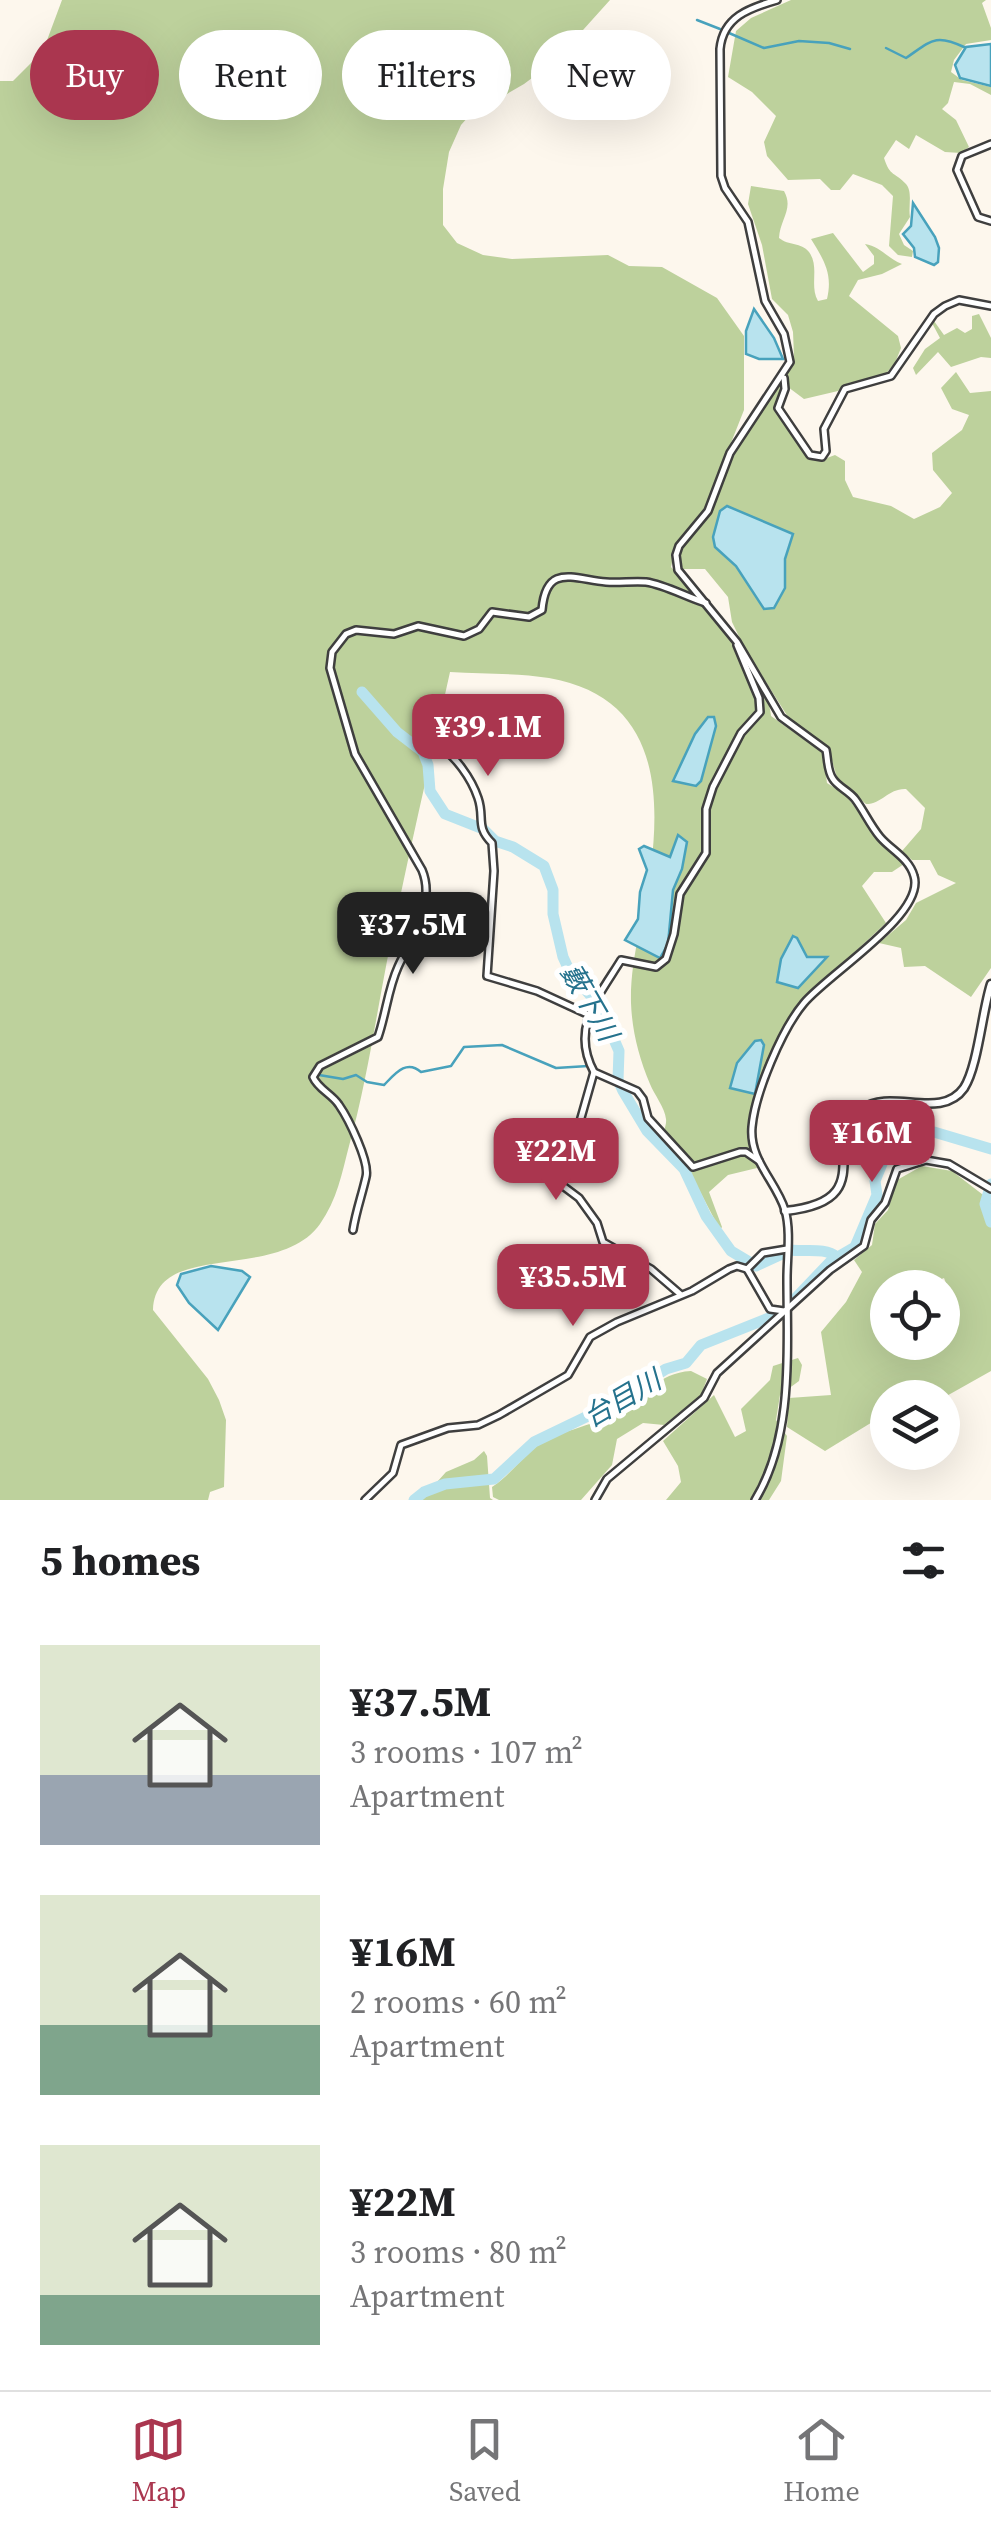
<!DOCTYPE html>
<meta charset="utf-8">
<style>
:root{--surface:#fff;--page:#f6f6f6;--text:#202124;--muted:#757577;--line:#e0e0e0;--accent:#aa364f}
body{margin:0;font-family:"Source Serif 4","Noto Sans JP",serif;background:var(--page);color:var(--text);height:100vh;display:flex;flex-direction:column;font-size:38px;white-space:nowrap}
*{box-sizing:border-box;margin:0}
p{font-size:32px;color:var(--muted)}
.icon{flex:none;width:55px;height:55px;fill:none;stroke:currentColor;stroke-width:2;stroke-linecap:round;stroke-linejoin:round}
.map{position:relative;height:1500px;overflow:hidden}
.drawer{display:flex;flex-direction:column;background:var(--surface);flex:1}
.drawer>*{flex:none}
.top-card{position:absolute;left:30px;top:30px;width:932px;height:90px;display:flex;gap:20px}
.fabs{position:absolute;left:870px;top:1270px;display:grid;gap:20px}
.fabs a{display:grid;place-items:center;width:90px;height:90px;border-radius:50%;background:var(--surface);box-shadow:0 10px 40px #0002;font-size:50px}
.price{position:absolute;translate:-50% -85px;padding:0 22px;border-radius:20px;background:var(--accent);color:#fff;font-size:32px;line-height:65px;filter:drop-shadow(0 2px 5px #0008)}
.price::after{content:'';position:absolute;left:50%;top:60px;width:30px;height:22px;margin-left:-15px;background:inherit;clip-path:polygon(0 0,100% 0,50% 100%)}
.price.on{background:#222;color:#fff}
ul{padding:0;list-style:none}
li{display:flex;align-items:center;gap:30px;height:250px;padding:0 40px}
li span{display:grid;place-items:center;flex:none;width:280px;height:200px;border-radius:0px;color:#555}
li>.icon{margin-inline-start:auto}
span .icon{width:120px;height:120px;fill:#fffc;stroke-width:1}
li b{font-size:42px}
h2{display:flex;justify-content:space-between;align-items:center;height:120px;padding:0 40px;font-size:42px}
.tag{padding:0 35px;border-radius:45px;background:var(--surface);box-shadow:0 10px 40px #0002;font-size:35px;line-height:90px}
.tag.on{background:var(--accent);color:#fff}
.tab-bar{display:flex;justify-content:space-around;align-items:center;height:140px;border-top:2px solid var(--line);background:var(--surface);font-size:28px;color:var(--muted)}
.tab-bar a{display:grid;justify-items:center;gap:5px}
.tab-bar .on{color:var(--accent)}
.map>svg:first-child{display:block}
</style>
<div class="map">
<svg width="991" height="1500" viewBox="0 0 991 1500">
<rect width="100%" height="100%" fill="#fdf7ed"/>
<g fill="#bdd19c" fill-rule="evenodd">
<path d="M62 0H610L556 60 524 84 469 116 461 125 449 152 443 189V225L457 243 483 255 512 259 608 255 629 266 662 267 717 298 744 336V410L704 511 676 545 671 567C700 600 768 674 771 716L823 753 827 783 846 795 878 839 904 864 892 872H874L862 886 886 923 802 1001 779 1036 750 1111 747 1137 757 1168 728 1175 709 1192 722 1227 720 1230 694 1180 661 1141C662 1135 667 1125 666 1119 665 1108 654 1094 650 1084 639 1058 632 1031 631 1003 630 955 646 912 651 867 662 779 651 696 549 678 517 673 483 674 450 672 429 768 406 864 387 961 375 1023 366 1085 349 1146 342 1173 337 1200 320 1224 278 1283 155 1239 153 1310L208 1379 219 1400 226 1420 224 1487 210 1492 208 1500H0V81H13L43 51Z"/>
<path d="M791 0H986L982 3 991 28V40L966 44 954 60 951 72 962 80 991 87V95L970 84 954 82 948 103 942 109 956 120 969 147 961 153 945 152 916 135 909 149 896 140 884 158C890 177 895 172 906 184 913 192 908 207 910 217L899 234 904 245 913 251 912 257 898 255 889 246 893 196 882 185 853 174 840 190H831L820 179 788 180 767 156 764 142 776 116 752 92 728 77 736 31 751 18Z"/>
<path d="M751 186 784 191C794 209 780 219 779 238 789 246 801 242 809 252 820 267 809 285 818 301L827 299C833 274 824 260 811 239L833 233 863 272 874 264V256L865 244C880 246 888 259 902 264L882 274 858 280 849 296 898 336 901 348 895 363 883 377 848 383 838 391 804 399 788 387 787 375 794 356 793 332 788 315 772 299 762 245 748 204Z"/>
<polygon points="979,314 991,338 991,358 981,357 951,367 938,352 916,375 913,368 925,349 940,338 932,323 934,321 944,335 957,328 965,333 972,329 972,316"/>
<path d="M956 372 970 393 991 391V968L971 997 925 966 904 967 901 948 879 943 906 920 916 903 956 883 938 875 930 860H912L902 851 921 829 925 808 906 789C889 788 882 804 866 804L838 781 829 750 788 717 744 647 732 622 728 597 705 569H681L680 556 686 541 710 515 730 459 782 382 776 411 808 456 819 461 835 455 845 461V480L853 497 891 506 914 519 940 507 952 493 933 470 932 453 962 430 969 415 952 409 941 388Z"/>
<path d="M922 1166 952 1171 991 1201V1371L943 1398H888L887 1434 874 1421 825 1451 787 1427 789 1398 831 1395 821 1332 846 1302 862 1272 854 1260 872 1245 875 1224 888 1210 897 1180ZM944 1278 952 1299 943 1303 942 1342H888V1288L922 1287Z"/>
<polygon points="798,1358 802,1365 799,1381 780,1395 776,1420 787,1436 781,1481 769,1500 666,1500 681,1482 678,1466 663,1441 714,1395 735,1437 746,1431 741,1409 770,1380 773,1366"/>
<path d="M691 1371 707 1379 701 1395 664 1425 643 1423 617 1439 612 1465 581 1500H499L493 1497 492 1487C509 1476 518 1462 532 1450 556 1430 592 1427 618 1412 646 1396 657 1373 691 1371Z"/>
<polygon points="484,1451 487,1456 490,1498 493,1500 421,1500 446,1472 474,1460"/>
</g>
<g fill="#b8e3ee" stroke="#48a2bc" stroke-width="2.5">
<polygon points="991,44 991,86 960,78 955,65 966,47"/>
<polygon points="913,203 935,237 939,248 938,262 934,265 915,257 914,248 903,234 911,226"/>
<polygon points="754,309 774,338 783,359 759,359 746,354 746,331"/>
<polygon points="727,506 793,534 785,559 785,588 774,608 764,609 736,566 715,547 713,537 720,511"/>
<polygon points="708,717 714,717 716,726 701,781 696,786 673,781 695,734"/>
<polygon points="678,835 687,842 682,869 673,890 668,944 660,958 625,940 638,919 640,892 647,870 639,849 644,846 670,857"/>
<polygon points="793,936 797,938 807,957 827,957 798,988 777,982 781,959"/>
<polygon points="761,1040 764,1045 755,1094 730,1088 737,1063 755,1041"/>
<polygon points="211,1266 242,1271 250,1277 218,1330 189,1303 177,1285 181,1274"/>
</g>
<g fill="none" stroke-linecap="round" stroke-linejoin="round">
<g stroke="#48a2bc" stroke-width="2.5">
<polyline points="697,20 720,29"/>
<polyline points="729,33 764,48 799,41 829,43 850,49"/>
<path d="M886 48 906 58C931 41 935 33 964 47"/>
<path d="M319 1075 343 1079 356 1075 367 1082 384 1085C395 1074 406 1059 421 1072L451 1066 464 1047 502 1045 556 1068 588 1066"/>
</g>
<g stroke="#b8e3ee" stroke-width="11">
<polyline points="362,692 397,732 423,752 428,765 430,791 445,814 483,829 495,841 513,847 544,866 553,890 553,914 563,957 570,972 599,1005 619,1051 618,1080 623,1091 647,1131 684,1169 706,1216 731,1251 756,1266 782,1254"/>
<polyline points="991,1184 985,1204 991,1222"/>
<path d="M790 1250C806 1252 825 1247 837 1257"/>
<polyline points="791,1303 831,1261 855,1247 877,1195 875,1181 891,1142 901,1137 934,1132 991,1149"/>
<polyline points="414,1500 424,1492 445,1484 494,1479 534,1442 590,1415 613,1409 645,1382 666,1369 686,1363 701,1345 776,1315"/>
</g>
<g stroke="#3f3f3f" stroke-width="10">
<g id="minor">
<polyline points="991,144 962,156 957,170 978,217 991,221"/>
<polyline points="784,378 785,389 778,408 810,455 822,457 826,451 824,429 845,389 891,376 934,314 945,306 959,300 991,306"/>
<path d="M737 645 759 698 760 712 741 733 713 787 706 809V853L680 894 674 934 666 959 656 967 621 960C599 996 570 1028 594 1072L637 1091 643 1099 648 1118 693 1167 740 1152H746L759 1161"/>
<path d="M479 740 475 746 446 739 440 745C455 757 471 777 478 798 485 818 475 826 492 843L494 871 487 976 537 991 587 1014"/>
<polyline points="594,1072 571,1153 556,1172 555,1180 579,1198 597,1223 603,1242 651,1269 680,1294"/>
<path d="M353 1230C356 1211 362 1195 366 1177 370 1162 348 1118 339 1105 332 1094 318 1089 313 1077L320 1066 378 1037C386 1014 388 989 398 967 411 938 436 903 422 870L355 754 330 668 332 652 346 634 356 630 394 634 418 626 464 636 479 629 492 612 529 617 542 610C546 563 573 579 606 582 619 583 633 581 646 582 666 585 686 597 706 603"/>
<polyline points="747,1269 770,1309 784,1311"/>
<polyline points="747,1269 763,1253 787,1249"/>
<polyline points="365,1500 393,1473 401,1445 448,1428 478,1425 499,1415 568,1375 590,1337 617,1322 692,1291 729,1269 737,1266 747,1269"/>
<polyline points="595,1500 607,1479 704,1398 717,1373 830,1270 864,1246 871,1220 885,1203 897,1169 926,1160 949,1164 991,1189"/>
<path d="M755 1500C794 1436 787 1350 787 1278 787 1258 791 1230 785 1210 776 1181 749 1160 752 1127 755 1093 782 1029 804 1003 828 974 926 914 914 876 909 858 891 850 880 837 870 825 864 811 855 799 849 791 838 787 833 779 827 771 828 759 826 750L781 717 737 642 678 570 676 555 679 546 708 511 730 453 790 362 784 334 765 301 748 222 725 188 721 176 720 49C723 17 749 8 777 0"/>
</g>
</g>
<g stroke="#3f3f3f" stroke-width="11">
<path id="tertiary" d="M785 1211C883 1201 817 1141 862 1109 891 1088 941 1121 964 1088 978 1066 982 1012 991 984"/>
</g>
<use href="#minor" stroke="#fff" stroke-width="5"/>
<use href="#tertiary" stroke="#fff" stroke-width="6"/>
</g>
<g text-anchor="middle" stroke-width="10" stroke-linejoin="round" paint-order="stroke">
<g font-size="28" font-style="italic" fill="#25728d" stroke="#fff">
<text transform="translate(590 1002) rotate(60)" y="10">藪下川</text>
<text transform="translate(622 1398) rotate(-30)" y="10">台目川</text>
</g>
</g>
</svg>
<div class="fabs">
<a><svg class="icon" aria-label="locate" viewBox="0 0 24 24"><circle cx="12" cy="12" r="6"/><path d="M12 2v4M12 18v4M2 12h4M18 12h4"/></svg></a>
<a><svg class="icon" aria-label="layers" viewBox="0 0 24 24"><path d="M12 4l9 5-9 5-9-5zM3 14l9 5 9-5"/></svg></a>
</div>
<b class="price" style="left:488px;top:779px">¥39.1M</b>
<b class="price on" style="left:413px;top:977px">¥37.5M</b>
<b class="price" style="left:872px;top:1185px">¥16M</b>
<b class="price" style="left:556px;top:1203px">¥22M</b>
<b class="price" style="left:573px;top:1329px">¥35.5M</b>
<div class="top-card">
<a class="tag on">Buy</a>
<a class="tag">Rent</a>
<a class="tag">Filters</a>
<a class="tag">New</a>
</div>
</div>
<section class="drawer">
<h2>5 homes<svg class="icon" aria-label="filters" viewBox="0 0 24 24"><path d="M4 7h16M4 17h16"/><circle cx="9" cy="7" r="2"/><circle cx="15" cy="17" r="2"/></svg></h2>
<ul>
<li><span style="background:linear-gradient(#dfe7d0 65%,#9aa5b1 0)"><svg class="icon" aria-label="home" viewBox="0 0 24 24"><path d="M3 11l9-7 9 7M6 9v11h12V9"/></svg></span><div><b>¥37.5M</b><p>3 rooms · 107 m²</p><p>Apartment</p></div></li>
<li><span style="background:linear-gradient(#dfe7d0 65%,#7fa58c 0)"><svg class="icon" aria-label="home" viewBox="0 0 24 24"><path d="M3 11l9-7 9 7M6 9v11h12V9"/></svg></span><div><b>¥16M</b><p>2 rooms · 60 m²</p><p>Apartment</p></div></li>
<li><span style="background:linear-gradient(#dfe7d0 75%,#7fa58c 0)"><svg class="icon" aria-label="home" viewBox="0 0 24 24"><path d="M3 11l9-7 9 7M6 9v11h12V9"/></svg></span><div><b>¥22M</b><p>3 rooms · 80 m²</p><p>Apartment</p></div></li>
</ul>
</section>
<nav class="tab-bar">
<a class="on"><svg class="icon" aria-label="map" viewBox="0 0 24 24"><path d="M3 6l6-2 6 2 6-2v14l-6 2-6-2-6 2zM9 4v14M15 6v14"/></svg>Map</a>
<a><svg class="icon" aria-label="saved" viewBox="0 0 24 24"><path d="M7 4h10v16l-5-4-5 4z"/></svg>Saved</a>
<a><svg class="icon" aria-label="home" viewBox="0 0 24 24"><path d="M3 11l9-7 9 7M6 9v11h12V9"/></svg>Home</a>
</nav>
